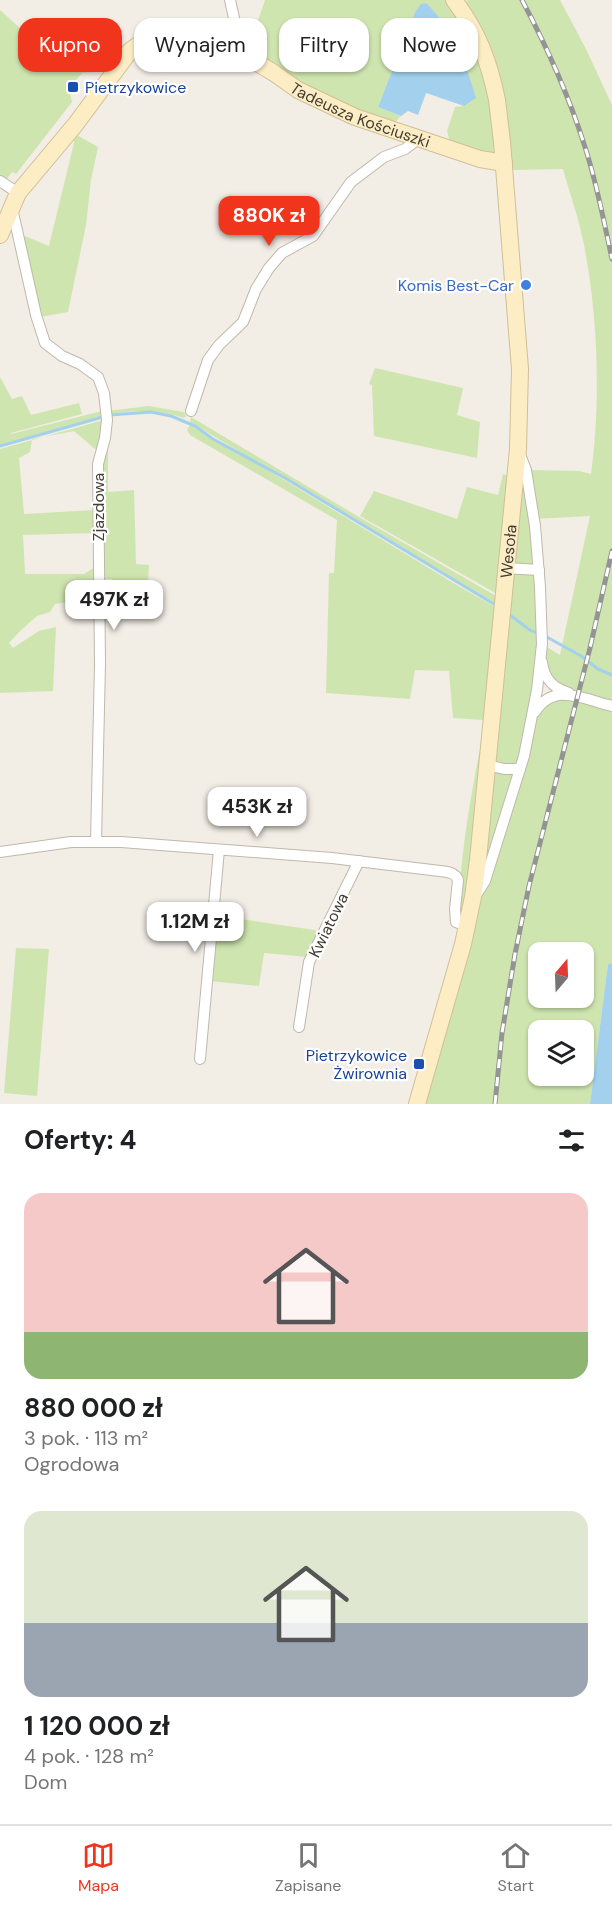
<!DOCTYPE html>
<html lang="pl">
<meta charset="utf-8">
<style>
:root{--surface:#fff;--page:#f2f2f2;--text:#202124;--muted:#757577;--line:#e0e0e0;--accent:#f1351d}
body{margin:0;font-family:"DM Sans",sans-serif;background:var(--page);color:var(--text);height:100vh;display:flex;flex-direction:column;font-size:22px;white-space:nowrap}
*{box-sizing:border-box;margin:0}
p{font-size:20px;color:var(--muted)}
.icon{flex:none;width:33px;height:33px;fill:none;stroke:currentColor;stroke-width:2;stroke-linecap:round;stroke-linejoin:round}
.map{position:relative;height:1104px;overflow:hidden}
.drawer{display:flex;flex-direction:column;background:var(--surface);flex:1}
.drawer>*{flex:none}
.hud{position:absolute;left:18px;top:18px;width:576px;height:54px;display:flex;gap:12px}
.needle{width:39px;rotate:19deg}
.tools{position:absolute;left:528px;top:942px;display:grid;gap:12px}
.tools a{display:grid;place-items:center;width:66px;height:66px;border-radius:12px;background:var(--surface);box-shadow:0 2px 4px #0004;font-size:30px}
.price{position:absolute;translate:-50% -51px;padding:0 14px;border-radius:12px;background:#fff;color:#222;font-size:20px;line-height:39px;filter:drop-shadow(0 2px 3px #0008)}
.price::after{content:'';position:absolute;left:50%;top:36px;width:18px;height:14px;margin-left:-9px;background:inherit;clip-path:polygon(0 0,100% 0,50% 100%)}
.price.on{background:var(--accent);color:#fff}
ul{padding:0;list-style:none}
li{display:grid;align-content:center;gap:12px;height:318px;padding:0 24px}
li span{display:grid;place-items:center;height:186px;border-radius:18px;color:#555}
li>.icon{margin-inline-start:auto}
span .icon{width:108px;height:108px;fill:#fffc;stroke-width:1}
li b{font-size:26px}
h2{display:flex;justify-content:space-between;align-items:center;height:72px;padding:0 24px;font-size:26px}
.chip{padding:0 21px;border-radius:18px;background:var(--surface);box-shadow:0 2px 4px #0004;font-size:21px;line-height:54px}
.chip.on{background:var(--accent);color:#fff}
.menu{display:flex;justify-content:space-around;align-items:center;height:84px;border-top:2px solid var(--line);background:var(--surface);font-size:16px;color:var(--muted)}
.menu a{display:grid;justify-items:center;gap:3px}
.menu .on{color:var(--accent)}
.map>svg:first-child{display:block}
</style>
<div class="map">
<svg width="612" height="1104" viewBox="0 0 612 1104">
<rect width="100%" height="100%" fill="#f2ede5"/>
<g fill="#cfe5af" fill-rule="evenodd">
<polygon points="265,0 445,0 472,39 490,89 495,151 490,154 451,145 447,131 455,107 464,106 415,12 378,107 401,116 392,125 314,93 254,52 250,44"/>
<path d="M468 0H560L586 49 612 105V706L607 710 612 711V963L608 964 590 1104H417L467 926 518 449 526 470 579 471 591 474C601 401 598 317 584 245 579 219 570 194 563 169L510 170 500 117 459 7ZM590 516 560 655 542 644 534 519ZM543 669 559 690 532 715ZM538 952H584V998H538ZM538 1030H584V1076H538Z"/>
<polygon points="0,10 54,59 72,45 109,69 105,71 82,73 69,89 72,102 16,174 12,172 6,180 0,176"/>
<polygon points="75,134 98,147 91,180 86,225 68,312 40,317 20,234 49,246 74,143 74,140 71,140"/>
<polygon points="375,368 463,388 457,415 480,422 477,458 374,436 372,385 369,384"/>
<polygon points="0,377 12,399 22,396 31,415 79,403 82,414 11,433 11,434 102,411 103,416 0,445"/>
<path d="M149 406 184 412 186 416 184 418C159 410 136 410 109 414L108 411Z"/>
<polygon points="191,417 359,517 496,596 495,604 190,422"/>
<polygon points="104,420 99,446 95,449 74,431 32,439 30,452 19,458 24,514 95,510 94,533 23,535 25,574 84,574 95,567 95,596 93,598 55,604 50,612 37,616 20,631 9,643 13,648 39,631 56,627 53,691 0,693 0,449"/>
<polygon points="190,425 286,481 450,581 495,607 484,720 453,718 449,671 415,670 410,699 326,693 329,573 334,573 337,520 190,435 187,430"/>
<polygon points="105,447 108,448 108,492 134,490 136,564 149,565 148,584 112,585 112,579 102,579 100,464"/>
<polygon points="503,474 509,476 497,594 360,516 374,491 457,519 467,487 498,495"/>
<path d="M484 729 485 730 463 918H458C460 854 471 793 484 729Z"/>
<polygon points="215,915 321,931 308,957 264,953 259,986 209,981"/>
<polygon points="16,948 49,949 37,1096 4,1093"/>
</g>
<g fill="#a3d1ed">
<path d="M426 3C453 29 466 64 476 98L464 106 426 93 418 115 408 111 401 116 378 107 415 12 421 4Z"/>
<polygon points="612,963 612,1104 590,1104 608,964"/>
</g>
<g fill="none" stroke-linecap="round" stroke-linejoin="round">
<g stroke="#a3d1ed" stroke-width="3">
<polyline points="0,446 110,415 151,412 171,416 195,426 213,439 285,478 497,606"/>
<polyline points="507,613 530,630 539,634"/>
<polyline points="545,636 581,656 598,669 612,675"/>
</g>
<g stroke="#c0b8ab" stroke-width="12">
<g id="street">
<polyline points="230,0 242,54"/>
<polyline points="0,181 18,193"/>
<polyline points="12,208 36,315 45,343 62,356 80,364 98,377 104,393 107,420 105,438 98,464 100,663 96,842"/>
<polyline points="191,411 208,360 219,345 243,322 256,289 269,268 282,253 313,236 351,182 384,157 405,149 418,139"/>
<polyline points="506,568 539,570"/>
<path d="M542 662C544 679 553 688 569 693"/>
<path d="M535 712C554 681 585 700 612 706"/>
<polyline points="487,765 504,769 520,769"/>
<path d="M0 852 71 842H121L332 858 440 871C447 872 455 872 458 880L455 909 456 922 467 926"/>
<polyline points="476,895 485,881 524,756 537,690 542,644 540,587 535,526 526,470 519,452"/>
<polyline points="299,1027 309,962 359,861"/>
<polyline points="200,1059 219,850"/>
</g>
</g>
<g stroke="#d0bf97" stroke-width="18">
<g id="secondary">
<path id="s1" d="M0 235 18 193 75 125 130 51 138 45 148 41H168L227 48 242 54 274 73 298 90 355 117 480 159 504 163"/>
<path id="s2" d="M417 1104 463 944 473 897 478 860 518 449 520 369 502 142 497 100C489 61 478 32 454 0"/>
</g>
</g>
<use href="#street" stroke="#fff" stroke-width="10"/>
<use href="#secondary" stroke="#fcedc5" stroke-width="16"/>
<g stroke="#949494" stroke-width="5">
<g id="rail">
<path d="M522 0C547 47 569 96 585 147 597 184 604 222 612 259"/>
<polyline points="495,1104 502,1033 515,954 529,886 590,648 612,551"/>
</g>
</g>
<use href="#rail" stroke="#fff" stroke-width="3" stroke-dasharray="9" stroke-linecap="butt"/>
</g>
<g fill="#1a4fb4" stroke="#fff" stroke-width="2">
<rect x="67" y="81" width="12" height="12" rx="3"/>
<rect x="413" y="1058" width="12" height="12" rx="3"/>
</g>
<circle fill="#3f7fe0" stroke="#fff" stroke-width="2" cx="526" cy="285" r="6"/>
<g text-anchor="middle" stroke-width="4.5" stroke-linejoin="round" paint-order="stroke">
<g font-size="16" fill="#164399" stroke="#fff" text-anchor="start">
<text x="85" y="93">Pietrzykowice</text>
<text x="407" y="1061" text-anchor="end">Pietrzykowice<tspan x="407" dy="18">Żwirownia</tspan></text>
</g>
<g font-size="16" fill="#443d35" stroke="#fff">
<text dy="6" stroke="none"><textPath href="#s1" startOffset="477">Tadeusza Kościuszki</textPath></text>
<text transform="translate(98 507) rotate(-90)" y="6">Zjazdowa</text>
<text dy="6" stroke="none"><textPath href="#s2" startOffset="562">Wesoła</textPath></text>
<text transform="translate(328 925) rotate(-64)" y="6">Kwiatowa</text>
</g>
<g font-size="16" fill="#366cbe" stroke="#fff" text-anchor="end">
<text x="514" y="291">Komis Best-Car</text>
</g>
</g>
</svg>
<div class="tools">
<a><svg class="needle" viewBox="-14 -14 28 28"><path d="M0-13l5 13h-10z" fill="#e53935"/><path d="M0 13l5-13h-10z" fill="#757577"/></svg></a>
<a><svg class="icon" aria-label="layers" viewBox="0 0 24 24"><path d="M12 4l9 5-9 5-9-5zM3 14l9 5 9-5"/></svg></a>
</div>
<b class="price on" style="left:269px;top:247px">880K zł</b>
<b class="price" style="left:114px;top:631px">497K zł</b>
<b class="price" style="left:257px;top:838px">453K zł</b>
<b class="price" style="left:195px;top:953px">1.12M zł</b>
<div class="hud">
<a class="chip on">Kupno</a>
<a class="chip">Wynajem</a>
<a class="chip">Filtry</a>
<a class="chip">Nowe</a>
</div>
</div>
<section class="drawer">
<h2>Oferty: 4<svg class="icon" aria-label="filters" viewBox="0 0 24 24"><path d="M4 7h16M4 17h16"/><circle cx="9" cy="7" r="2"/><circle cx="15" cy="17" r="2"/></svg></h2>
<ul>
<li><span style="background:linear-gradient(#f6c9c9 75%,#8fb573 0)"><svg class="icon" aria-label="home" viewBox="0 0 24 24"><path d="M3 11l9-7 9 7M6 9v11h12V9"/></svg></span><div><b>880 000 zł</b><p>3 pok. · 113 m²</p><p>Ogrodowa</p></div></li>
<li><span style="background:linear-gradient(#dfe7d0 60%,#9aa5b1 0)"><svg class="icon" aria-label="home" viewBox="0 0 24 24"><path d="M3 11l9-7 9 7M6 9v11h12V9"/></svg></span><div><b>1 120 000 zł</b><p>4 pok. · 128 m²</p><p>Dom</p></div></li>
</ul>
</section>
<nav class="menu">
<a class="on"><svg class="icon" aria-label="map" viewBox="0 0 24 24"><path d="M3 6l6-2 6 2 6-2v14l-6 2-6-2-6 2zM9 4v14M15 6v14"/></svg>Mapa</a>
<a><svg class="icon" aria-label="saved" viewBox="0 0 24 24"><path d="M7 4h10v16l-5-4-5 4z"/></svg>Zapisane</a>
<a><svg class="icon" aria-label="home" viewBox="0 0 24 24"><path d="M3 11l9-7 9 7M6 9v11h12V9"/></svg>Start</a>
</nav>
